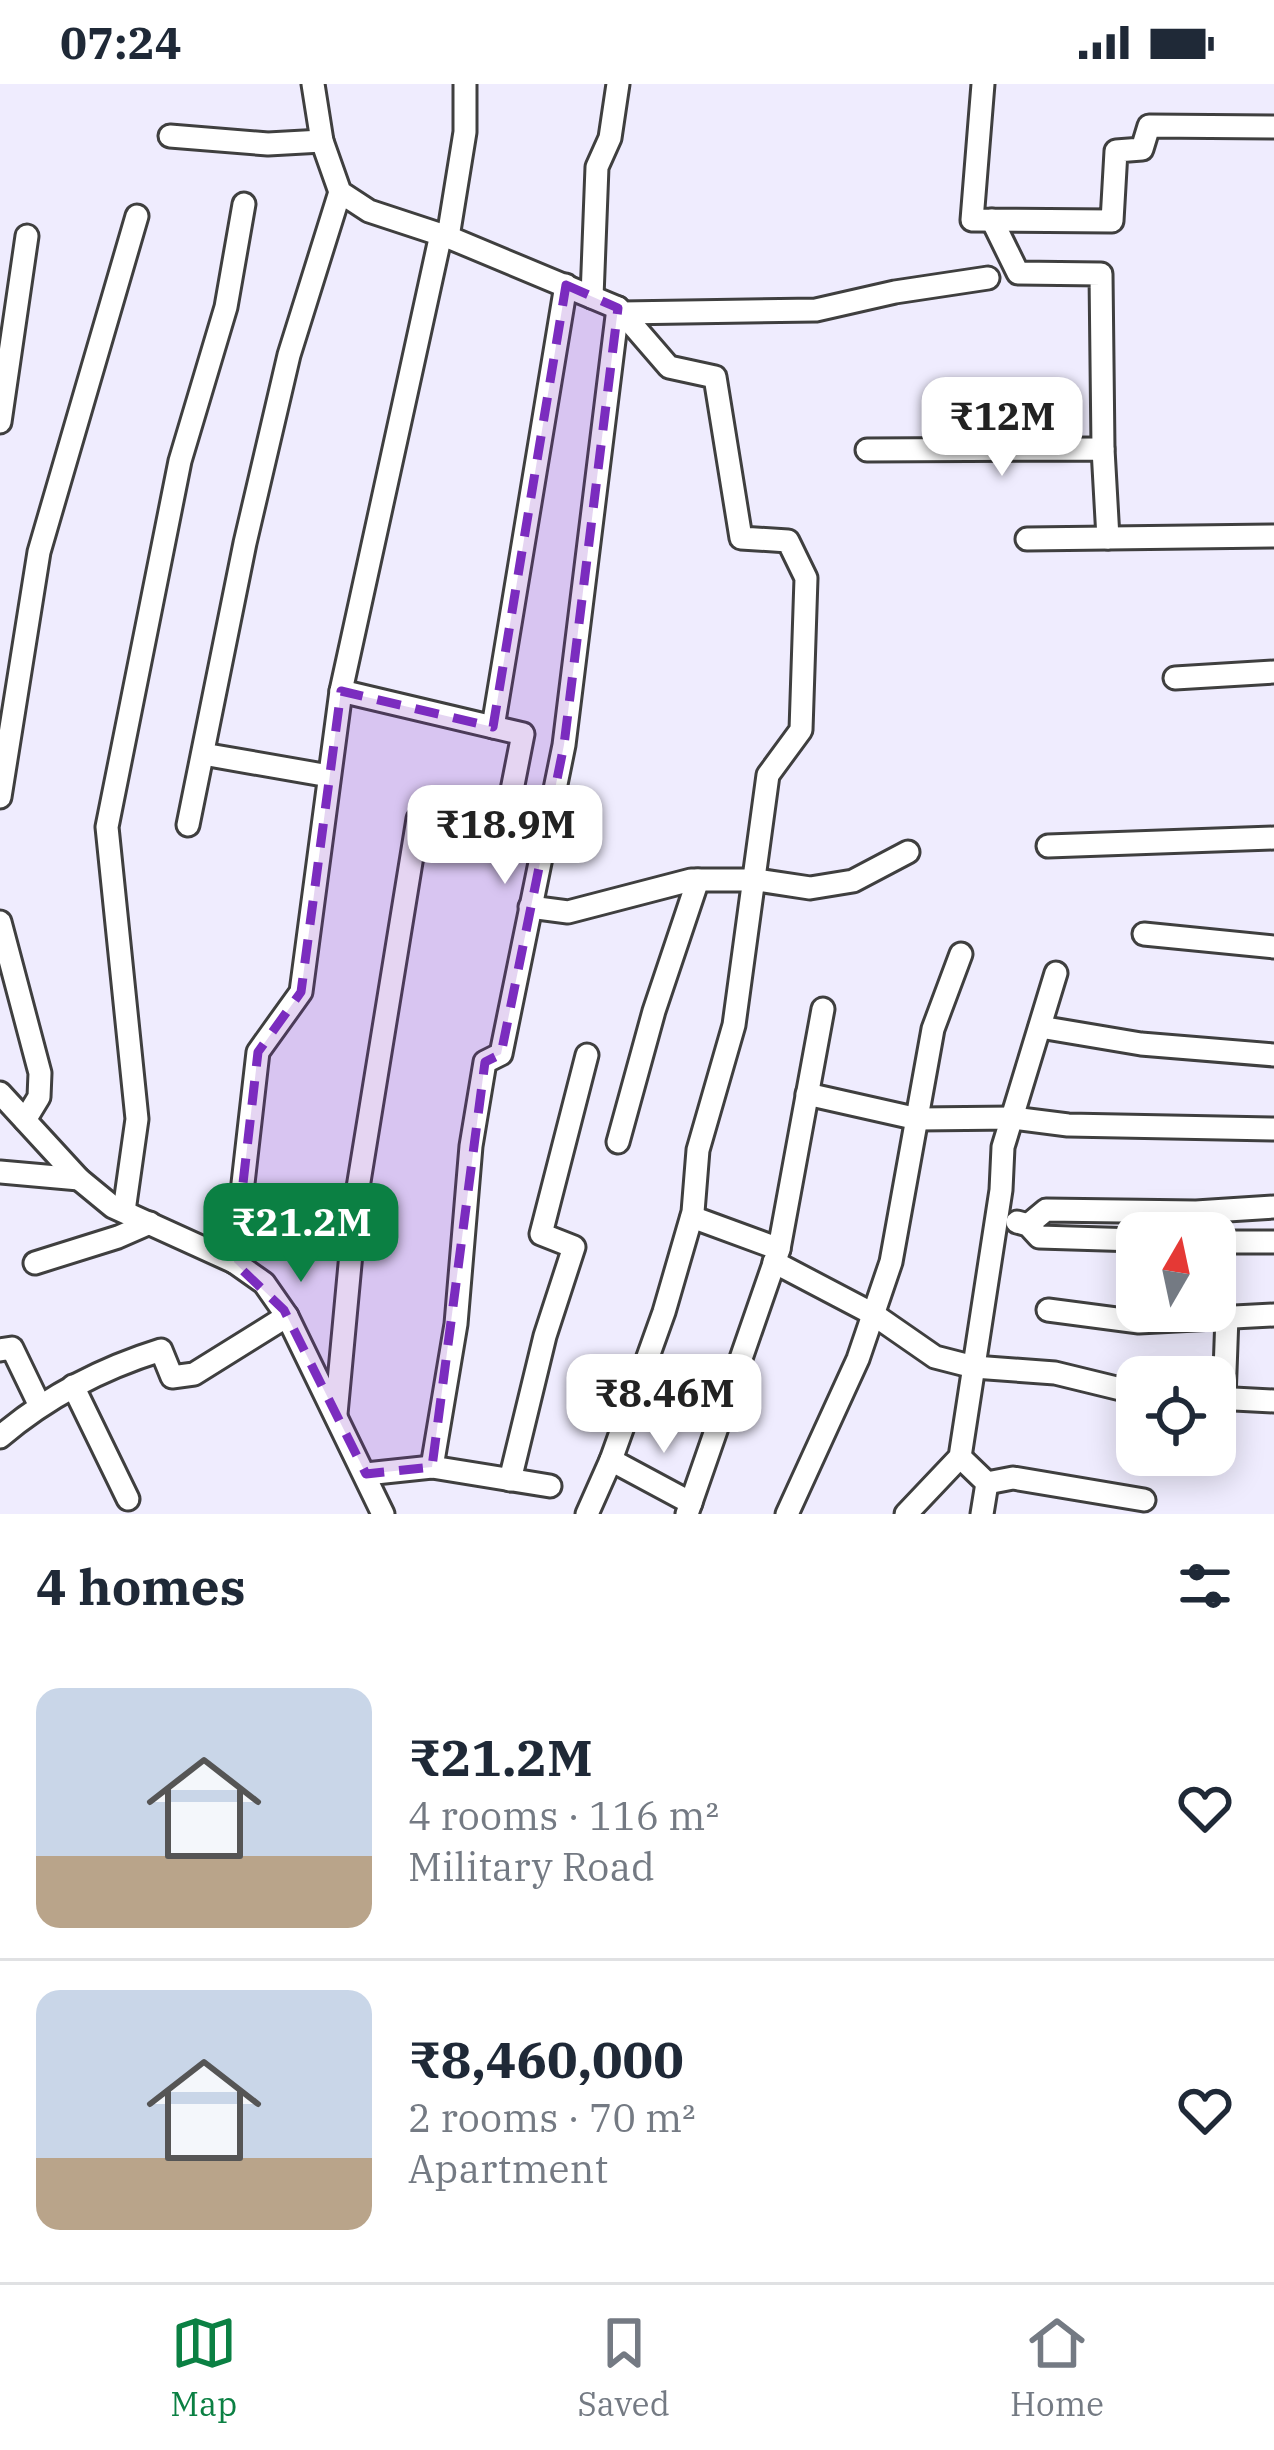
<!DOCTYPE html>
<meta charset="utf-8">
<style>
:root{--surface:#fff;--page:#f6f6f7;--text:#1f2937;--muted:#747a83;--line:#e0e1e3;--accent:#0b8043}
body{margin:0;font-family:"IBM Plex Serif",serif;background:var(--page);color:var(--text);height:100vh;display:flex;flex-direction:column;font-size:45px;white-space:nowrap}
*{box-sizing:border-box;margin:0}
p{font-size:39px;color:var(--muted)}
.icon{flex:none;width:66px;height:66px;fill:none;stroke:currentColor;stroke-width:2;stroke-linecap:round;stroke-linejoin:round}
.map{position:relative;height:1430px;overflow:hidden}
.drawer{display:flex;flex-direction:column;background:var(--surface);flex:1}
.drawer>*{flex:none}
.needle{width:78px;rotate:9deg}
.controls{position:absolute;left:1116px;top:1128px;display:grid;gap:24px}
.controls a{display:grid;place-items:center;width:120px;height:120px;border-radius:24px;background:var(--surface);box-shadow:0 6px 30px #0003;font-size:60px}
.price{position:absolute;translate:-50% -102px;padding:0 27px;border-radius:24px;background:#fff;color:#222;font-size:39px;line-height:78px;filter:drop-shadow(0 3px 6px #0008)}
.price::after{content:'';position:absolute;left:50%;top:72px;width:36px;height:27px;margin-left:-18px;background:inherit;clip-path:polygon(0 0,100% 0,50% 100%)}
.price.current{background:var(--accent);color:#fff}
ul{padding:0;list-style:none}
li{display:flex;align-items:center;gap:36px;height:300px;padding:0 36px}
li+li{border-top:3px solid var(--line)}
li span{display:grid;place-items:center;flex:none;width:336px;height:240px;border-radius:24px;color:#555}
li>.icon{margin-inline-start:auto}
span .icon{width:144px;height:144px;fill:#fffc;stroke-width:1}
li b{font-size:51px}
h2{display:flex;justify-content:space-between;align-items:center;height:144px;padding:0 36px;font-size:51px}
.status{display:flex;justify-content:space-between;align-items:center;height:84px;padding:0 60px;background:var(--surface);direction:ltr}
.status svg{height:33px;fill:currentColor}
.tab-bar{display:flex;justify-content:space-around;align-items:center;height:168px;border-top:3px solid var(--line);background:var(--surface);font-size:33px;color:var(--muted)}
.tab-bar a{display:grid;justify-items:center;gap:6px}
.tab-bar .current{color:var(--accent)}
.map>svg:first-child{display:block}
</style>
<div class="status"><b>07:24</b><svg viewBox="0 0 49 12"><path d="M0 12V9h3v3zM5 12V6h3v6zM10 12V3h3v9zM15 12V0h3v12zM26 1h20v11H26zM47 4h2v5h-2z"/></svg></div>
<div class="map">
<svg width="1274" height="1430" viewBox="0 0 1274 1430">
<rect width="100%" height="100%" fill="#efecfe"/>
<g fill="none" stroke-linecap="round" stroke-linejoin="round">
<g stroke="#3f3f3f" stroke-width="27">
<g id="minor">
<polyline points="313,0 322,57 340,108 369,127 448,153 618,224 669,283 715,293 741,454 788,457 806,494 801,646 768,691 734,941 698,1066 693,1128 664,1228 611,1376 587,1430"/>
<polyline points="983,0 972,136 1112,137 1116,67 1142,65 1149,42 1274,43"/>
<polyline points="170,52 268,60 322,57"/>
<polyline points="992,136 1018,189 1101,190 1103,365"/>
<polyline points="448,153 465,48 465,0"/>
<polyline points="592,213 597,83 610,54 618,0"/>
<polyline points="622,229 816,226 895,208 988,194"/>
<polyline points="0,338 27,152"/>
<polyline points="867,366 1103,365 1108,454"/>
<polyline points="1027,455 1274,452"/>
<polyline points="1175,594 1274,588"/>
<polyline points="493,643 566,201"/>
<polyline points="203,670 329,692"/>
<polyline points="0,713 39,468 137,132"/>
<polyline points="188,741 245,459 289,271 340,108"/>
<polyline points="1048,762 1274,754"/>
<polyline points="530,823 568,828 691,796 757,796 810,804 853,797 908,768"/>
<polyline points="0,838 40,989 39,1013 25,1036"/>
<polyline points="1144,850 1274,863"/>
<polyline points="1040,943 1141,960 1274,971"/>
<polyline points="0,1009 79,1095 113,1123 234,1178 264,1199 287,1232 383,1430"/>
<polyline points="807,1010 918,1035 1013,1034 1068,1041 1274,1045"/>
<polyline points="618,1058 654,927 698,796"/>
<polyline points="0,1088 79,1095"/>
<polyline points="124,1127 137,1035 107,743 180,377 226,223 244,120"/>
<polyline points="692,1133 779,1165"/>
<polyline points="1017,1138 1028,1141 1039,1153 1137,1156"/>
<polyline points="1028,1141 1046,1126 1196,1128 1274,1123"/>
<polyline points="1215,1158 1274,1158"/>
<polyline points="234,1178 258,968 301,908 341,607 441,150"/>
<polyline points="774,1178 873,1230 935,1273 974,1283 1055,1289 1137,1309"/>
<polyline points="35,1179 118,1153 150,1139"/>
<polyline points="1048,1226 1139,1238 1274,1231"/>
<polyline points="0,1266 12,1264 39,1320"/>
<polyline points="73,1302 128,1415"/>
<polyline points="1215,1314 1274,1317"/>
<polyline points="1224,1315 1227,1232"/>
<polyline points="336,1330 356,1116 418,735 503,752 523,650 341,607"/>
<path d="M0 1353C48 1312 100 1285 161 1266L172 1293 194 1290 287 1232"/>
<polyline points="960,1373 987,1399 982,1430"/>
<polyline points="611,1376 691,1419"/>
<polyline points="432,1383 456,1240 471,1062 485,978 501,970 564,661 618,224"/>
<polyline points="366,1390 432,1383 550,1402"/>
<polyline points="510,1396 545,1252 574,1163 541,1150 587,971"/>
<polyline points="987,1399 1013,1394 1144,1416"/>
<polyline points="687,1430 779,1165 823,925"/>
<polyline points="787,1430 858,1275 891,1178 933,945 961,870"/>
<polyline points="906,1430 960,1373 1001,1106 1003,1063 1056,889"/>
</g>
</g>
<use href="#minor" stroke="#fff" stroke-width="21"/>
</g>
<path fill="#7b2cbf" fill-opacity="0.2" stroke="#7b2cbf" stroke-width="9" stroke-dasharray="24 15" stroke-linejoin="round" d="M566 201 618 224 564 661 501 970 485 978 432 1383 366 1390 284 1226 234 1178 258 968 301 908 341 607 493 643Z"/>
</svg>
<div class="controls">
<a><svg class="needle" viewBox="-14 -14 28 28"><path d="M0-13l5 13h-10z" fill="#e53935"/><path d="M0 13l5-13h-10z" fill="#747a83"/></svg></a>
<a><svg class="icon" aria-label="locate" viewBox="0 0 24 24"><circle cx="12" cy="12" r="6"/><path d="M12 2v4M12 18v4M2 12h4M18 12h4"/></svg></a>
</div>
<b class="price" style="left:1002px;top:395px">₹12M</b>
<b class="price" style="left:505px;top:803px">₹18.9M</b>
<b class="price current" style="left:301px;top:1201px">₹21.2M</b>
<b class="price" style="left:664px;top:1372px">₹8.46M</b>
</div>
<section class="drawer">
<h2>4 homes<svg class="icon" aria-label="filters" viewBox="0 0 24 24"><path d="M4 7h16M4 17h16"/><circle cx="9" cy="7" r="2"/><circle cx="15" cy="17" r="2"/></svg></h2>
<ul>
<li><span style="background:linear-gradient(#c9d6e8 70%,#b9a48a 0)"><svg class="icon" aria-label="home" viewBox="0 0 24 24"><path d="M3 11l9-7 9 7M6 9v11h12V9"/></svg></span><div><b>₹21.2M</b><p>4 rooms · 116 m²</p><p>Military Road</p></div><svg class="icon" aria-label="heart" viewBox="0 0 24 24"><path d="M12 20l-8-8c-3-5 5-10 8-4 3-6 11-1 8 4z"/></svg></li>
<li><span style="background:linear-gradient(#c9d6e8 70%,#b9a48a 0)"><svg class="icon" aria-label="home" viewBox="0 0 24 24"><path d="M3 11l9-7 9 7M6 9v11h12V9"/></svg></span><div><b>₹8,460,000</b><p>2 rooms · 70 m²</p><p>Apartment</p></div><svg class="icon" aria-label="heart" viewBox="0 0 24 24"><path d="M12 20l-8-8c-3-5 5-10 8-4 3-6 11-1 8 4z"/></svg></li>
</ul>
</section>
<nav class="tab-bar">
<a class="current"><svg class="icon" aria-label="map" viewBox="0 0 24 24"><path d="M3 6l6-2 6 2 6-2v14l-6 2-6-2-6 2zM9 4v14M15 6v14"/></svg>Map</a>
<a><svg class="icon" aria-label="saved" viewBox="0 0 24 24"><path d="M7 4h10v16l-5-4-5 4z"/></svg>Saved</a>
<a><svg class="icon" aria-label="home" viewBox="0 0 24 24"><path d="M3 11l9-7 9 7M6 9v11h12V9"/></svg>Home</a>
</nav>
